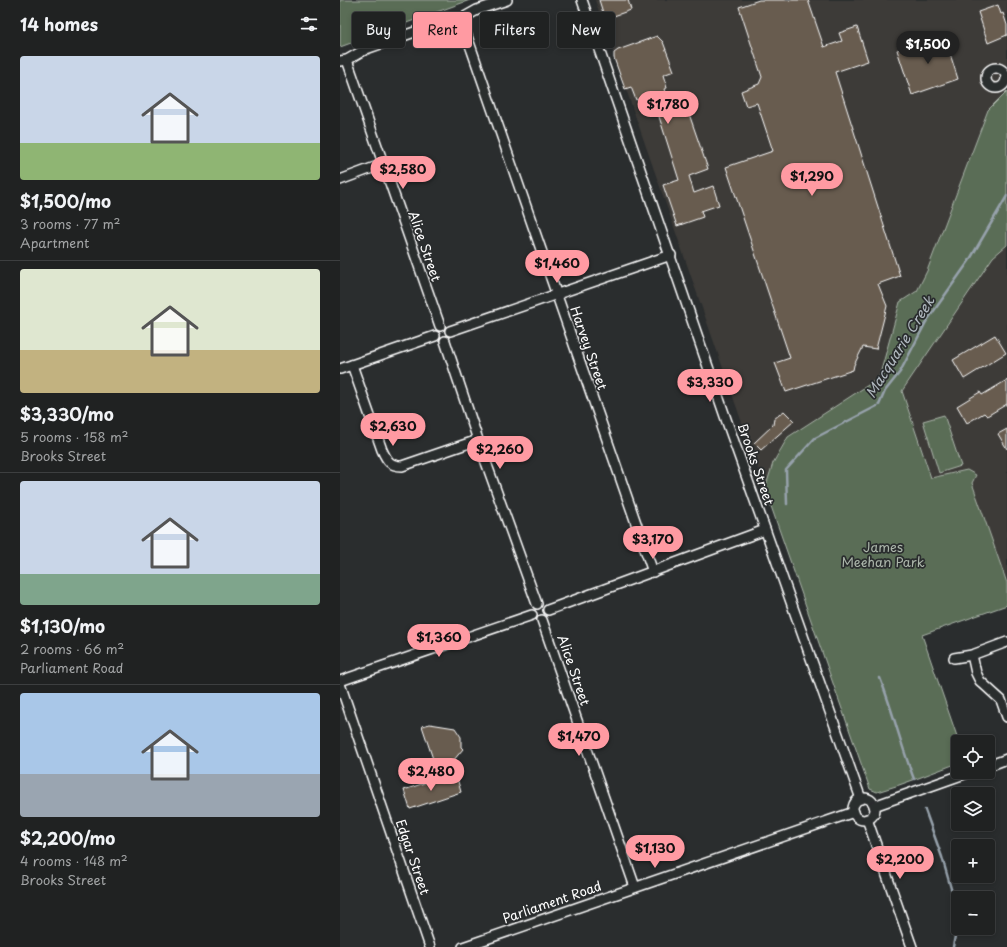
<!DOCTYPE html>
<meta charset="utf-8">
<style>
:root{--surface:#202222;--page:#2d2f2f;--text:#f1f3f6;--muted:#a2a4a5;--line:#3d3f40;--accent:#ff9aa2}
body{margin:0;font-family:"Playpen Sans",sans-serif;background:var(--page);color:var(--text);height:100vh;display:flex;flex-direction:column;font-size:15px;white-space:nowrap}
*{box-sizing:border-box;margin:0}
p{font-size:13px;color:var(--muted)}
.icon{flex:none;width:22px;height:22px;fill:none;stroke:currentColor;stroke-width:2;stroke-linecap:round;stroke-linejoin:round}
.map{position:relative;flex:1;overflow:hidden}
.sheet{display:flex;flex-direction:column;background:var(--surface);width:340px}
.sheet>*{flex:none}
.top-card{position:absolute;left:12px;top:12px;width:380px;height:36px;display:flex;gap:8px}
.tools{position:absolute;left:611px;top:735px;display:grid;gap:8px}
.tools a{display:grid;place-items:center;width:44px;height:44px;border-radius:4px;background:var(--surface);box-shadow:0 2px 6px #0003,0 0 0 1px var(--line);font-size:20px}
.price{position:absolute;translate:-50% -34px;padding:0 9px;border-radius:14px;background:var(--accent);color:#111;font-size:13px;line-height:26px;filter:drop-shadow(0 1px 2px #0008)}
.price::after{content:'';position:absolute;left:50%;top:24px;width:12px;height:9px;margin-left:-6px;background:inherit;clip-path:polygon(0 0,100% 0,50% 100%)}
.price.active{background:#222;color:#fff}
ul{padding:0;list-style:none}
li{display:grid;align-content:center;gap:8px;height:212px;padding:0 20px}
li+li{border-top:1px solid var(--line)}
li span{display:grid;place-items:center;height:124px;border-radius:4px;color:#555}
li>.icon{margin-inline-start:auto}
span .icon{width:72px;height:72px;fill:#fffc;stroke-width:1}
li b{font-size:17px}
h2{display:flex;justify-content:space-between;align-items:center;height:48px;padding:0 20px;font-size:17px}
.tag{padding:0 14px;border-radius:4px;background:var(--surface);box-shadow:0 2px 6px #0003,0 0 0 1px var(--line);font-size:14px;line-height:36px}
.tag.active{background:var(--accent);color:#111}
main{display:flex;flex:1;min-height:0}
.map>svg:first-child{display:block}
</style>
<main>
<section class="sheet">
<h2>14 homes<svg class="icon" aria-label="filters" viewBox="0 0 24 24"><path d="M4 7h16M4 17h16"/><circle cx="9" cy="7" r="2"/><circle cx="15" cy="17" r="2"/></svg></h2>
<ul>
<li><span style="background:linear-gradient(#c9d6e8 70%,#8fb573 0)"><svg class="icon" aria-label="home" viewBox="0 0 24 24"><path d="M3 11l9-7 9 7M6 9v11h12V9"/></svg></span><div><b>$1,500/mo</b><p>3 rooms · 77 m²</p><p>Apartment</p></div></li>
<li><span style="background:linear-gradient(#dfe7d0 65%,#c2b280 0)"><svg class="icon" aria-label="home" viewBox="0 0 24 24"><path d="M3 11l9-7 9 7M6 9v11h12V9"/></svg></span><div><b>$3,330/mo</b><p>5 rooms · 158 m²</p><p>Brooks Street</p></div></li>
<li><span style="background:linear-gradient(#c9d6e8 75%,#7fa58c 0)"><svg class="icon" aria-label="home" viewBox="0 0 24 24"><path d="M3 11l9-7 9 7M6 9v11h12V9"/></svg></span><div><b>$1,130/mo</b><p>2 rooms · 66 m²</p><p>Parliament Road</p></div></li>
<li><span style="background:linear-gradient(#a9c7e8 65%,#9aa5b1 0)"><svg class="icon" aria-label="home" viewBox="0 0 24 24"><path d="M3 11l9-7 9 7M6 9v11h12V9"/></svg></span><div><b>$2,200/mo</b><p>4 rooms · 148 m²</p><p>Brooks Street</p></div></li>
</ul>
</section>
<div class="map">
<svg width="667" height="947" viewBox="0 0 667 947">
<rect width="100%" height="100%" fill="#2a2d2e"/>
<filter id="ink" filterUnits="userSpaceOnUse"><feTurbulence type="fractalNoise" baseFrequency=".025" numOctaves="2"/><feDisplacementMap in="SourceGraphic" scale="8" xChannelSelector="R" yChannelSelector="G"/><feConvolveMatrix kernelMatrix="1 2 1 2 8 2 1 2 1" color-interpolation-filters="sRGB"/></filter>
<g filter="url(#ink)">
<g fill="#3d3b38">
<polygon points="255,0 667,0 667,91 648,110 587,272 577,291 560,302 539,378 448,437 433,463 425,489"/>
<polygon points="667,245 667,583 627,470 591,478 562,391 653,256"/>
</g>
<g fill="#5a6d57" stroke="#acb6ab">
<polygon points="0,0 130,0 0,47"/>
<path d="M667 91V245L653 257 562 391 591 478 627 470 636 475 632 483 667 583V605L582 635 619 742 618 763C591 773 565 784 537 792L530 789 425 489 433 463 448 437 539 378 560 302 577 291 587 271 648 110Z"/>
<polygon points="604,415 621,466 599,473 583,421"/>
</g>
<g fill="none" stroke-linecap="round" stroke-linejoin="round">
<g stroke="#97a2ac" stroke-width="2.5">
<polyline points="447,504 446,470 475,438 539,405 545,391 560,372 586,322 629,261 667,196"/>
<path d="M540 678C553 711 561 746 574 779"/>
<polyline points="585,810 602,857 612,892 618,908"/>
<polyline points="613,947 615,936 618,928"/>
</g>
</g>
<g fill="#685c4f" stroke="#fff">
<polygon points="259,0 288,0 291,10 265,19"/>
<polygon points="419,0 468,0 484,47 502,41 499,33 517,27 528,61 495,72 560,276 538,284 547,306 536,349 523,347 514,365 513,370 446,392 435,363 450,358 386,167 433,151 417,103 406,106 401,91 419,84 422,77 399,7"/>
<polygon points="658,5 661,14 663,13 667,25 667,35 648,43 638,12"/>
<polygon points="604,35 618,79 572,95 557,50"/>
<polygon points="317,36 323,42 334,71 323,75 327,88 324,89 333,113 347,108 368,169 349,176 354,193 373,186 379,205 361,211 363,217 337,226 323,185 339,180 316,107 306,111 301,98 296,100 291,87 285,89 274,58 274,53 278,50"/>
<polygon points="655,335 666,353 624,379 613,360"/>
<polygon points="667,380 667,404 647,416 644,413 627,423 617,406 640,392 642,395"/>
<polygon points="444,411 454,421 421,450 414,443 433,425 434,419"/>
<polygon points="667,429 667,449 658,434"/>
<polygon points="90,724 115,728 121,737 121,747 123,749 108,767 97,771 82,726"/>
<polygon points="99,778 101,783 117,778 121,792 70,809 64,790"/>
</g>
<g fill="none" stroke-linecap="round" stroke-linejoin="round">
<g stroke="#fff" stroke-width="12">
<g id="minor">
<polyline points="242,0 387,422 521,799"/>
<polyline points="121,19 313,572"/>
<polyline points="7,60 100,326"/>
<polyline points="0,61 7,60 26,49 106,21 121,19 137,10 167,0"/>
<circle cx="656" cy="78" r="10"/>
<polyline points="0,180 43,164"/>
<polyline points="110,331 331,255"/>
<polyline points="105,341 138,440 197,604"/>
<path d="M12 365 42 450C47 461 50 466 62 466L138 440"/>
<polyline points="0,369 95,336"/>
<polyline points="208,610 425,530"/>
<polyline points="202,620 295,887"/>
<polyline points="632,655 636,673 640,681 661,700 667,717"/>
<polyline points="614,658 632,655 667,642"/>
<polyline points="0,681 192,615"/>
<polyline points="0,684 90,947"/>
<polyline points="648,766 667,759"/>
<circle cx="524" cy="809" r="11"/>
<polyline points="534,806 630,772"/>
<polyline points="527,819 572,947"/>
<polyline points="123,947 514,812"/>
</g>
</g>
<use href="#minor" stroke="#2a2d2e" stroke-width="9"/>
</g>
</g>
<g text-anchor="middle" stroke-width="3.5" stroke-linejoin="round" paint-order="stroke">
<g font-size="13" fill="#fff" stroke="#2a2d2e">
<text transform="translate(85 246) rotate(71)" y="5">Alice Street</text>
<text transform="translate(249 348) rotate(71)" y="5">Harvey Street</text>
<text transform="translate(416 464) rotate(71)" y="5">Brooks Street</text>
<text transform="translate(234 670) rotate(71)" y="5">Alice Street</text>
<text transform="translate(73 857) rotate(71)" y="5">Edgar Street</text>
<text transform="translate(212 902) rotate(-19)" y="5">Parliament Road</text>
</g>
<g font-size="13" fill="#acb6ab" stroke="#2a2d2e">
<text x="543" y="552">James<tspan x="543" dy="15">Meehan Park</tspan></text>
</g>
<g font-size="14" font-style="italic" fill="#b1b9c0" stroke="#2a2d2e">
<text transform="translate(560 347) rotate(-58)" y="5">Macquarie Creek</text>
</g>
</g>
</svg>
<div class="tools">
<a><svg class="icon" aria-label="locate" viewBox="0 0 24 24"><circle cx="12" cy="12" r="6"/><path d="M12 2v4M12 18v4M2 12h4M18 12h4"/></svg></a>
<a><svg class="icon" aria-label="layers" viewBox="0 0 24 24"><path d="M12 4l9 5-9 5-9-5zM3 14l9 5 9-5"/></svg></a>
<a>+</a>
<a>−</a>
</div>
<b class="price active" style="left:588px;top:65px">$1,500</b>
<b class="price" style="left:328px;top:125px">$1,780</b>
<b class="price" style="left:63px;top:190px">$2,580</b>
<b class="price" style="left:472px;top:197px">$1,290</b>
<b class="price" style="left:217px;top:284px">$1,460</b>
<b class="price" style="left:370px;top:403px">$3,330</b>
<b class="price" style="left:53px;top:447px">$2,630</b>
<b class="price" style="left:160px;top:470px">$2,260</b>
<b class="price" style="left:313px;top:560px">$3,170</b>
<b class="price" style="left:99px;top:658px">$1,360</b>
<b class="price" style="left:239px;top:757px">$1,470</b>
<b class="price" style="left:91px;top:792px">$2,480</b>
<b class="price" style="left:315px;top:869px">$1,130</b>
<b class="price" style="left:560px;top:880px">$2,200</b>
<div class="top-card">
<a class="tag">Buy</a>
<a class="tag active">Rent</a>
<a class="tag">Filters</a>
<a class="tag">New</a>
</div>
</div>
</main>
